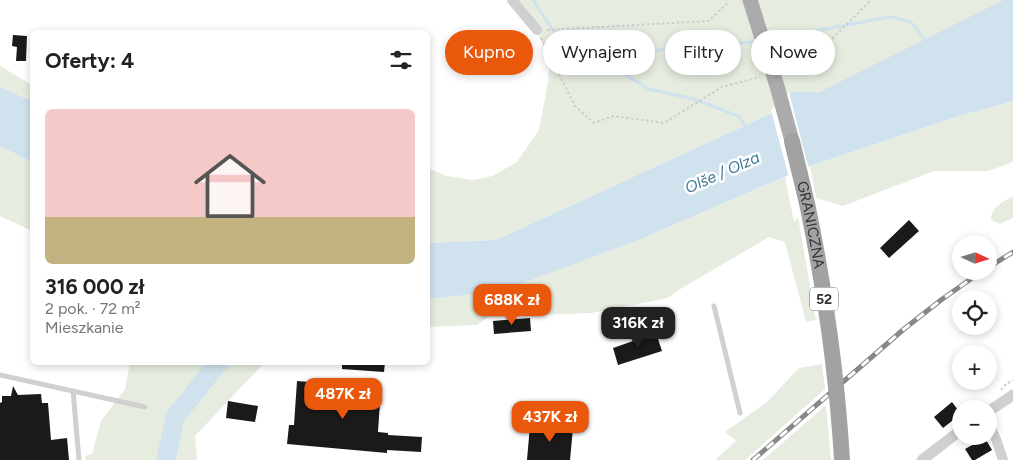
<!DOCTYPE html>
<html lang="pl">
<meta charset="utf-8">
<style>
:root{--surface:#fff;--page:#f2f2f2;--text:#222;--muted:#767676;--line:#e0e0e0;--accent:#ea580c}
body{margin:0;font-family:Figtree,sans-serif;background:var(--page);color:var(--text);height:100vh;display:flex;flex-direction:column;font-size:19px;white-space:nowrap}
*{box-sizing:border-box;margin:0}
p{font-size:16px;color:var(--muted)}
.icon{flex:none;width:28px;height:28px;fill:none;stroke:currentColor;stroke-width:2;stroke-linecap:round;stroke-linejoin:round}
.map{position:relative;flex:1;overflow:hidden}
.sheet{position:absolute;left:30px;top:30px;width:400px;height:335px;display:flex;flex-direction:column;background:var(--surface);border-radius:8px;box-shadow:0 2px 8px #0003}
.sheet>*{flex:none}
.guide{position:absolute;left:445px;top:30px;width:475px;height:45px;display:flex;gap:10px}
.needle{width:32px;rotate:94deg}
.tools{position:absolute;left:952px;top:235px;display:grid;gap:10px}
.tools a{display:grid;place-items:center;width:45px;height:45px;border-radius:50%;background:var(--surface);box-shadow:0 2px 8px #0003;font-size:25px}
.price{position:absolute;translate:-50% -42px;padding:0 11px;border-radius:10px;background:var(--accent);color:#fff;font-size:16px;line-height:32px;filter:drop-shadow(0 1px 2px #0008)}
.price::after{content:'';position:absolute;left:50%;top:30px;width:15px;height:11px;margin-left:-8px;background:inherit;clip-path:polygon(0 0,100% 0,50% 100%)}
.price.current{background:#222;color:#fff}
ul{padding:0;list-style:none}
li{display:grid;align-content:center;gap:10px;height:265px;padding:0 15px}
li+li{border-top:1px solid var(--line)}
li span{display:grid;place-items:center;height:155px;border-radius:8px;color:#555}
li>.icon{margin-inline-start:auto}
span .icon{width:90px;height:90px;fill:#fffc;stroke-width:1}
li b{font-size:21px}
h2{display:flex;justify-content:space-between;align-items:center;height:60px;padding:0 15px;font-size:21px}
.tag{padding:0 18px;border-radius:22px;background:var(--surface);box-shadow:0 2px 8px #0003;font-size:18px;line-height:45px}
.tag.current{background:var(--accent);color:#fff}
.map>svg:first-child{display:block}
</style>
<div class="map">
<svg width="1013" height="460" viewBox="0 0 1013 460">
<rect width="100%" height="100%" fill="#fff"/>
<g fill="#e6ecdf">
<polygon points="518,0 1003,0 819,92 792,93 772,113 496,240 428,243 428,168 446,176 474,180 492,176 517,162 539,130 548,82 550,56"/>
<polygon points="0,66 32,85 32,101 0,87"/>
<polygon points="1013,101 1013,162 988,171 934,171 843,206 816,198 810,166 956,117"/>
<polygon points="0,146 32,162 32,231 0,216"/>
<polygon points="785,177 794,222 798,217 816,320 806,322 785,242 769,237 677,291 668,298 591,313 488,317 477,325 428,327 428,299 501,290 641,239"/>
<path d="M1013 196V218L1000 224 991 220C991 207 1003 202 1013 196Z"/>
<polygon points="130,363 264,363 195,436 197,460 86,460 85,456 92,454 101,421 125,389"/>
<polygon points="822,364 825,389 745,460 715,460 736,441 725,432 767,402 799,368"/>
<polygon points="826,405 831,460 763,460"/>
</g>
<g fill="#cfe2ee">
<polygon points="1003,0 1013,0 1013,101 956,117 810,166 641,239 501,291 428,299 428,243 496,240 772,113 792,92 819,92"/>
<polygon points="0,87 32,101 32,162 0,146"/>
</g>
<polygon fill="#fff" points="789,92 809,170 789,178 771,110"/>
<g fill="none" stroke-linecap="round" stroke-linejoin="round">
<g stroke="#cfe2ee" stroke-width="3">
<polyline points="533,0 552,29 598,59 687,46 759,42"/>
<path d="M768 40 889 17C913 21 913 21 926 42"/>
<polyline points="599,59 649,89 694,99 738,116 747,127"/>
</g>
<polyline stroke="#cfe2ee" stroke-width="19" points="166,460 175,417 219,362"/>
</g>
<g fill="#1a1a1a">
<polygon points="13,35 27,36 26,61 16,61 17,47 12,46"/>
<polygon points="909,220 919,231 889,258 880,248"/>
<polygon points="530,318 531,331 494,334 493,321"/>
<polygon points="656,333 662,351 618,365 613,348"/>
<polygon points="342,362 385,362 384,372 342,369"/>
<polygon points="297,381 381,388 378,432 388,433 388,435 422,437 421,452 387,450 387,453 287,444 289,425 294,425"/>
<polygon points="13,386 18,395 41,394 42,403 48,403 51,440 67,438 69,460 0,460 0,403 2,402 2,396 11,396"/>
<polygon points="228,401 258,406 255,422 226,418"/>
<polygon points="952,402 961,414 943,428 934,417"/>
<polygon points="530,425 573,428 570,460 527,460"/>
<polygon points="985,438 992,450 975,460 972,460 965,449"/>
</g>
<g fill="none" stroke-linecap="round" stroke-linejoin="round">
<g stroke="#cdcdcd" stroke-width="2" stroke-dasharray="2.5 2.5" stroke-linecap="butt">
<polyline points="547,30 708,21 728,3"/>
<polyline points="541,38 575,106 594,123 613,116 664,123 722,87 760,77"/>
<polyline points="784,71 806,65 871,0"/>
<polyline points="1001,390 1005,385 1013,380"/>
</g>
<g stroke="#d0d0d0" stroke-width="5">
<polyline points="714,306 740,413"/>
<polyline points="0,375 145,407"/>
<polyline points="73,391 79,460"/>
</g>
<g stroke="#d0d0d0" stroke-width="10">
<polyline points="512,0 537,30"/>
<polyline points="989,424 996,439 1003,460"/>
</g>
<g stroke="#d0d0d0" stroke-width="11">
<polyline points="989,411 1013,395"/>
<polyline points="922,460 961,430"/>
</g>
<g stroke="#888" stroke-width="5">
<g id="rail">
<polyline points="989,267 1013,252"/>
<polyline points="753,460 904,329 941,300 982,271"/>
</g>
</g>
<use href="#rail" stroke="#fff" stroke-width="3" stroke-dasharray="9" stroke-linecap="butt"/>
<polyline stroke="#ababab" stroke-width="15" points="750,0 777,86 792,141"/>
<path stroke="#a2a2a2" stroke-width="16" id="s1" d="M792 141C797 163 803 185 808 208 825 291 837 375 842 460"/>
</g>
<g text-anchor="middle" stroke-width="5" stroke-linejoin="round" paint-order="stroke">
<rect fill="#fff" stroke="#707070" stroke-width="1" x="810" y="287.5" width="28" height="23" rx="4"/>
<g font-size="14" font-weight="bold" fill="#333">
<text x="824" y="304">52</text>
</g>
<g font-size="15" fill="#333" stroke="#fff">
<text dy="5" stroke="none"><textPath href="#s1" startOffset="86">GRANICZNA</textPath></text>
</g>
<g font-size="16" font-style="italic" fill="#3f7597" stroke="#fff">
<text transform="translate(722 172) rotate(-24)" y="6">Olše / Olza</text>
</g>
</g>
</svg>
<div class="tools">
<a><svg class="needle" viewBox="-14 -14 28 28"><path d="M0-13l5 13h-10z" fill="#e53935"/><path d="M0 13l5-13h-10z" fill="#767676"/></svg></a>
<a><svg class="icon" aria-label="locate" viewBox="0 0 24 24"><circle cx="12" cy="12" r="6"/><path d="M12 2v4M12 18v4M2 12h4M18 12h4"/></svg></a>
<a>+</a>
<a>−</a>
</div>
<b class="price" style="left:512px;top:326px">688K zł</b>
<b class="price current" style="left:638px;top:349px">316K zł</b>
<b class="price" style="left:343px;top:420px">487K zł</b>
<b class="price" style="left:550px;top:443px">437K zł</b>
<div class="guide">
<a class="tag current">Kupno</a>
<a class="tag">Wynajem</a>
<a class="tag">Filtry</a>
<a class="tag">Nowe</a>
</div>
<section class="sheet">
<h2>Oferty: 4<svg class="icon" aria-label="filters" viewBox="0 0 24 24"><path d="M4 7h16M4 17h16"/><circle cx="9" cy="7" r="2"/><circle cx="15" cy="17" r="2"/></svg></h2>
<ul>
<li><span style="background:linear-gradient(#f6c9c9 70%,#c2b280 0)"><svg class="icon" aria-label="home" viewBox="0 0 24 24"><path d="M3 11l9-7 9 7M6 9v11h12V9"/></svg></span><div><b>316 000 zł</b><p>2 pok. · 72 m²</p><p>Mieszkanie</p></div></li>
</ul>
</section>
</div>
